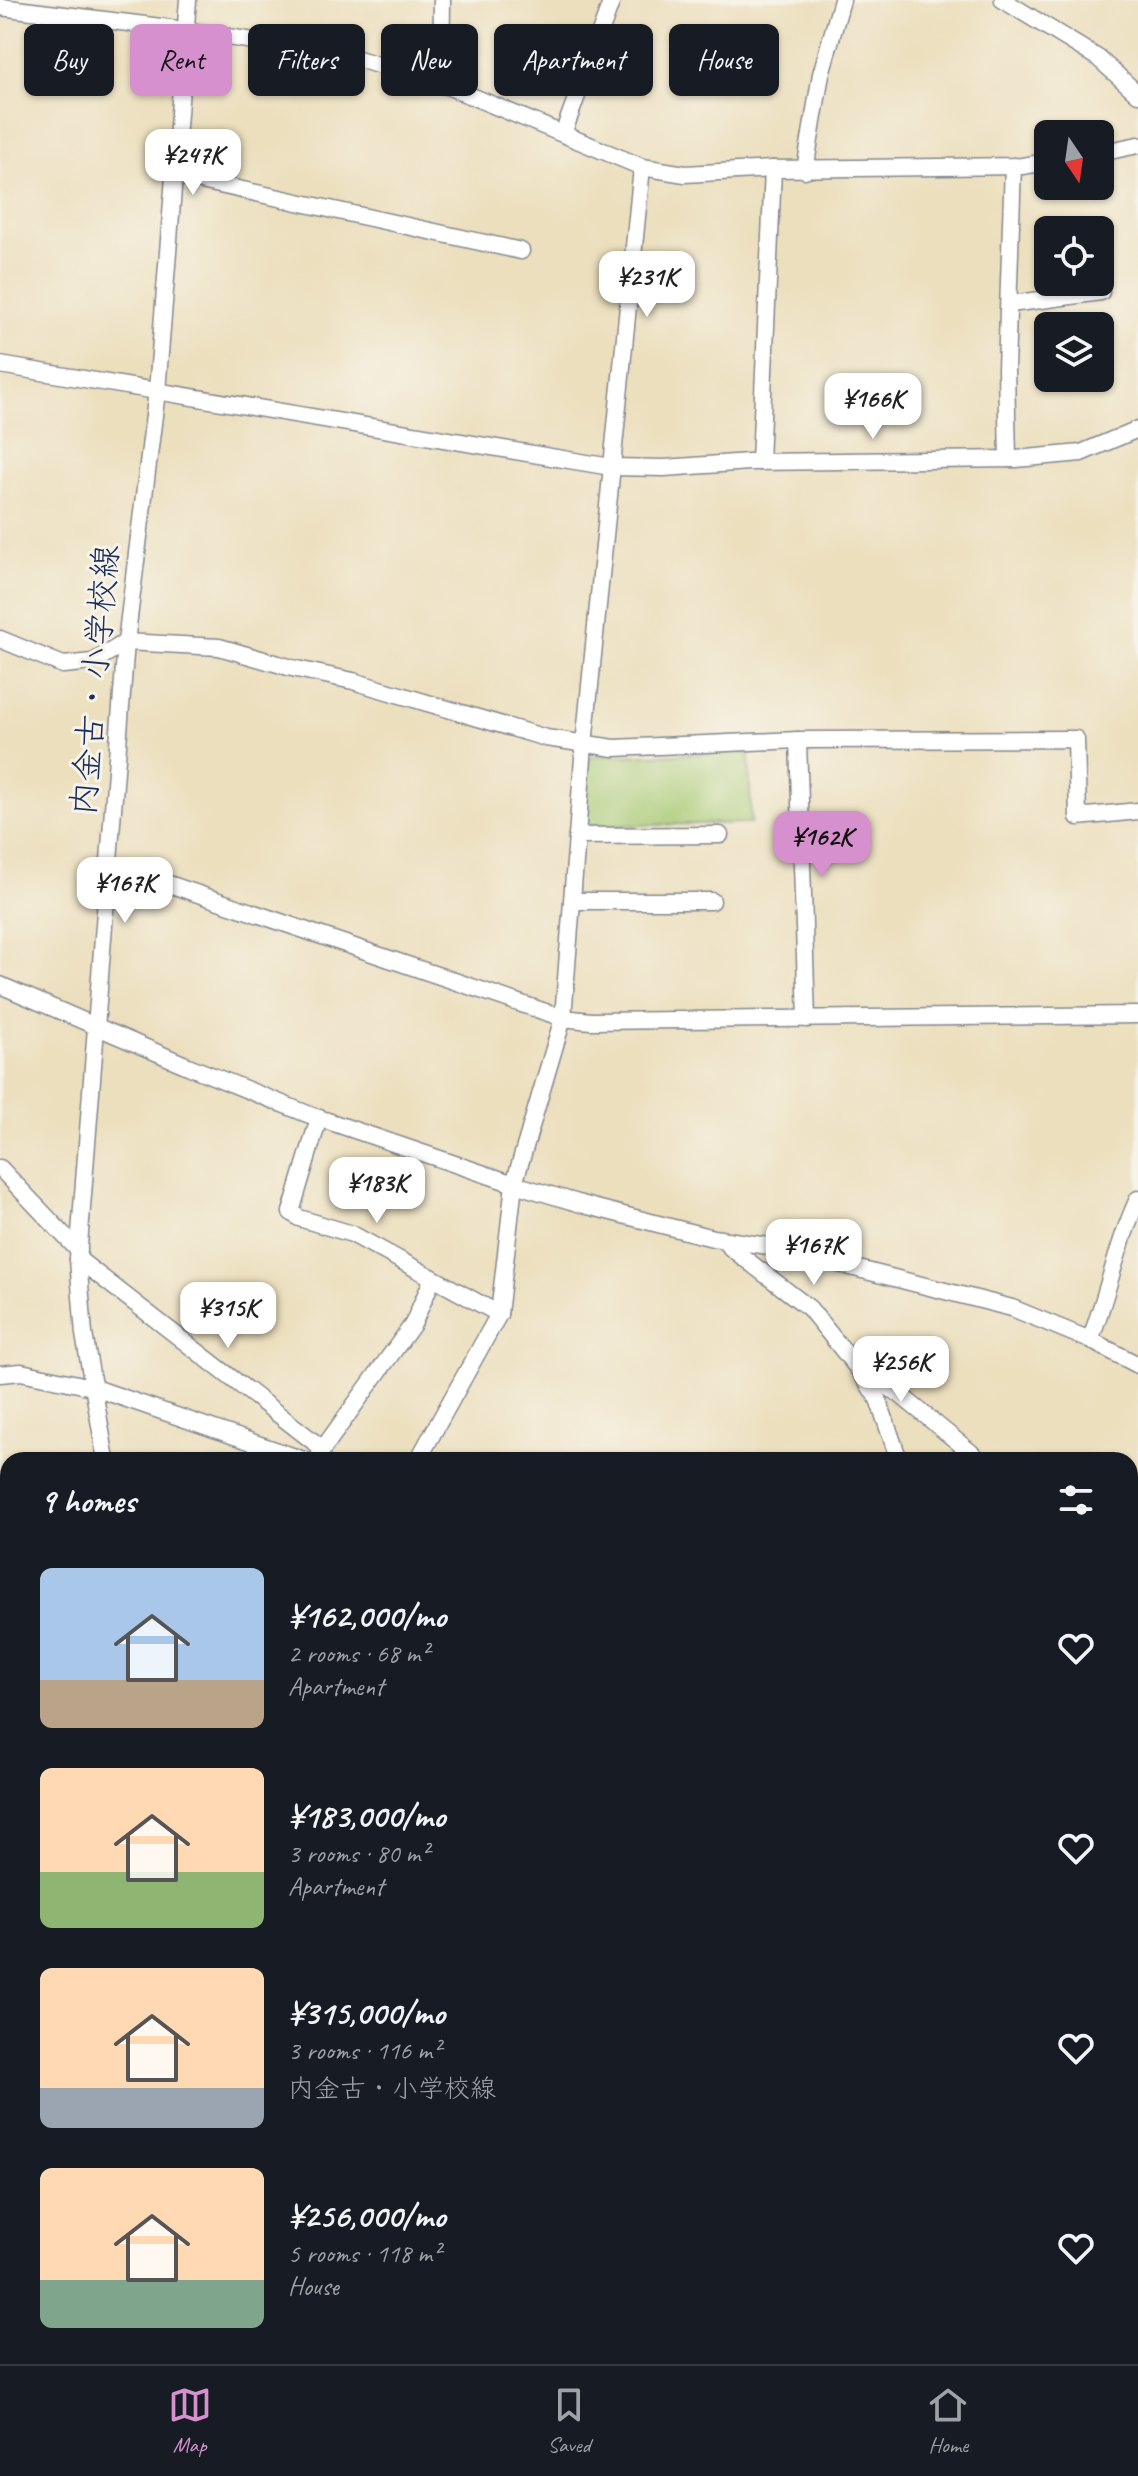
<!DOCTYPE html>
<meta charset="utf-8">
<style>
:root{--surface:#171b24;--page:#20242c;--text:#f1f3f6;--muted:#9ea1a6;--line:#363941;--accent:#d690ce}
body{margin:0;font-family:Caveat,"Klee One",sans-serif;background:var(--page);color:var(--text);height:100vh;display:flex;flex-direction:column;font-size:30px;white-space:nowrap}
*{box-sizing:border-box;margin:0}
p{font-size:26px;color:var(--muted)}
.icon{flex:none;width:44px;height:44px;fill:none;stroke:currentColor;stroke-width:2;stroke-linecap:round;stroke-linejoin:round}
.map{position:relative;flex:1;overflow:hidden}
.details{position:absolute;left:0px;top:1452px;width:1138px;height:912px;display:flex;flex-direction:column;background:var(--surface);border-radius:24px 24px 0 0;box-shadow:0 2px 6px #0004}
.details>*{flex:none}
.guide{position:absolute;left:24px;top:24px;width:1090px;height:72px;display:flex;gap:16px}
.needle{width:52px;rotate:167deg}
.buttons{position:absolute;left:1034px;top:120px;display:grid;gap:16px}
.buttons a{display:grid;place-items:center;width:80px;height:80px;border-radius:12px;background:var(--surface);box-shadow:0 2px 6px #0004;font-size:40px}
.price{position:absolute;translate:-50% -68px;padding:0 18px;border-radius:16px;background:#fff;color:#222;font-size:26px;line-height:52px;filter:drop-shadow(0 2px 4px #0008)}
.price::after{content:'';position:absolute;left:50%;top:48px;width:24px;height:18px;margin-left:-12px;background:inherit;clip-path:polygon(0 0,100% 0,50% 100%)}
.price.selected{background:var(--accent);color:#111}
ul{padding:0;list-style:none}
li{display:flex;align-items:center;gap:24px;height:200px;padding:0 40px}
li span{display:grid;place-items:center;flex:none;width:224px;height:160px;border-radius:12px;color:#555}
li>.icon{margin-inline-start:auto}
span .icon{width:96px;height:96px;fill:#fffc;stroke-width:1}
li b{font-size:34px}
h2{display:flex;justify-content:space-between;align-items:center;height:96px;padding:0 40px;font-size:34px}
.pill{padding:0 28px;border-radius:12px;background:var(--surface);box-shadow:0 2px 6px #0004;font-size:28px;line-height:72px}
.pill.selected{background:var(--accent);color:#111}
.dock{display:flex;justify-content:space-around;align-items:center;height:112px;border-top:2px solid var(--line);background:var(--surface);font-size:22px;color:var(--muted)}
.dock a{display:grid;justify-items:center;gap:4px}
.dock .selected{color:var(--accent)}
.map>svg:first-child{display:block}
</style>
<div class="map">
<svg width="1138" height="2364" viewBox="0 0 1138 2364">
<rect width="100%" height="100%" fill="#f7f3e8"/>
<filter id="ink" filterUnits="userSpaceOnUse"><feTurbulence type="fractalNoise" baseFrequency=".0125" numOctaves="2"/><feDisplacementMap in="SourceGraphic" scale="16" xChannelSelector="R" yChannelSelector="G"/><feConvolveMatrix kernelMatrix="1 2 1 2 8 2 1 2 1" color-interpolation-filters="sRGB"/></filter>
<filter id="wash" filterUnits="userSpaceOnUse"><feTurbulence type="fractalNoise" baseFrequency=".006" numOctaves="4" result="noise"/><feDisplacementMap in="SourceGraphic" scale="32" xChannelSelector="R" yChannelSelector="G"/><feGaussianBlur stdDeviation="1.8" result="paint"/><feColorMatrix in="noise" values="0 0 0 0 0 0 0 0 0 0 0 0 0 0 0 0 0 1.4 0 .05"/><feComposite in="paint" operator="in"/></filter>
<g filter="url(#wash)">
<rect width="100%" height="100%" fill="#ecdfbe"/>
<polygon fill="#a6c972" stroke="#607c68" stroke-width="2" points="749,753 751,823 585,826 589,760 594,756"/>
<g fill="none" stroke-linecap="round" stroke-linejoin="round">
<g stroke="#40b0bb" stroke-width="5">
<polyline points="0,2138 8,2134"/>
<polyline points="569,2356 611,2364"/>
</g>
</g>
</g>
<g filter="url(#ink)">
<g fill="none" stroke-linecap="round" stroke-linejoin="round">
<g stroke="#84878e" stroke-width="19">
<g id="minor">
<polyline points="1003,0 1098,58 1138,94"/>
<polyline points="0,7 185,30 352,57 452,88 642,167 685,174 773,169 1022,166 1048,162"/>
<polyline points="441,85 442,0"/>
<polyline points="563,134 612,0"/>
<polyline points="1100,153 1138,145"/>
<polyline points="805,170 821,74 842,0"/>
<polyline points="174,175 521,251"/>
<polyline points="1010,304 1101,292"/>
<polyline points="0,365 611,467 664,468 749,462 1016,459 1081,453 1138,429"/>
<polyline points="1008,459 1006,369 1013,166"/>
<polyline points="760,462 773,169"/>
<polyline points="0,639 63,665 93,662 126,642 219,647 292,668 353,681 546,738 614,748 798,740 1076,739 1078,817 1138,811"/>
<polyline points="798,740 807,1019"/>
<polyline points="577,836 720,835"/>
<polyline points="110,864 563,1018 591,1021 1138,1015"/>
<polyline points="572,901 712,901"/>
<polyline points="0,985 188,1066 310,1115 514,1184 588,1206 713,1238 768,1246 1012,1308 1090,1340 1138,1365"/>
<polyline points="319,1118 291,1212 299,1218 352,1234 499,1314"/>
<polyline points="0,1168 79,1251"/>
<polyline points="725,1240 731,1248 809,1308 859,1370 878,1399 899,1460"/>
<polyline points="78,1259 314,1442 322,1450 318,1460"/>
<path d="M1090 1340C1108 1294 1117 1244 1138 1199"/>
<polyline points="864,1373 898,1393 980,1460"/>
<polyline points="0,1374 21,1372 92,1387 304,1460"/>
<polyline points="322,1450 413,1324 433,1278"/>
<polyline points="106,1460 84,1334 78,1259 126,642 157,391 188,0"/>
<polyline points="418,1460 499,1314 514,1184 563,1018 584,745 642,167"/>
<polyline points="1130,1551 1138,1555"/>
<polyline points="0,1924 8,1924"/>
<polyline points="1130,1950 1138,1948"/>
<polyline points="0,1985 8,1991"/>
<polyline points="1130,2000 1138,2045"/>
<polyline points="1130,2192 1138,2191"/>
<polyline points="192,2356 194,2364"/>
<polyline points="512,2356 554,2364"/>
<polyline points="641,2356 650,2364"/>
<polyline points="1017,2356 1019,2364"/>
<polyline points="1105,2356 1107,2364"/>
<polyline points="94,2364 106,2356"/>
<polyline points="970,2364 971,2356"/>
</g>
</g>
<g stroke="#84878e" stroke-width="23">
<polyline id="tertiary" points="380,2356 385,2364"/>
</g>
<g stroke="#84878e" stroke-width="27">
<g id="primary">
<polyline points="0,1673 8,1673"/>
<polyline points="1130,1783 1138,1786"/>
<polyline points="1130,1821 1138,1824"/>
</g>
</g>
<use href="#minor" stroke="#fff" stroke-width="16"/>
<use href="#tertiary" stroke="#fff" stroke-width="20"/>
<use href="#primary" stroke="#fff" stroke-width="24"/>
</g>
</g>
<g text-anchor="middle" stroke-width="6" stroke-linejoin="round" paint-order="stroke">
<g font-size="34" fill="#1b2f5e" stroke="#f7f3e8">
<text transform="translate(94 680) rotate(-85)" y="12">内金古・小学校線</text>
</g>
</g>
</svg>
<div class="buttons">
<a><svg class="needle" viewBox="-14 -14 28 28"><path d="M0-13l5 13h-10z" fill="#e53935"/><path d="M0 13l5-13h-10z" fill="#9ea1a6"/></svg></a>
<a><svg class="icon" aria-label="locate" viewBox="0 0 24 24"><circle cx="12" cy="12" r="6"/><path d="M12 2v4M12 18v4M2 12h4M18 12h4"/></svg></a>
<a><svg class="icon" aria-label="layers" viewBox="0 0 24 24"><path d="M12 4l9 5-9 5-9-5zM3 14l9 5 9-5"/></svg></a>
</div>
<b class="price" style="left:193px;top:197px">¥247K</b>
<b class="price" style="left:647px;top:319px">¥231K</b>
<b class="price" style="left:873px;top:441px">¥166K</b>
<b class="price selected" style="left:822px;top:879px">¥162K</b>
<b class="price" style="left:125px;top:925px">¥167K</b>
<b class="price" style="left:377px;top:1225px">¥183K</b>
<b class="price" style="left:814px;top:1287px">¥167K</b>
<b class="price" style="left:228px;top:1350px">¥315K</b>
<b class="price" style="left:901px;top:1404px">¥256K</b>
<div class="guide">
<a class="pill">Buy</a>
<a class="pill selected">Rent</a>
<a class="pill">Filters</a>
<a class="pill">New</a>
<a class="pill">Apartment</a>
<a class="pill">House</a>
</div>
<section class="details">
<h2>9 homes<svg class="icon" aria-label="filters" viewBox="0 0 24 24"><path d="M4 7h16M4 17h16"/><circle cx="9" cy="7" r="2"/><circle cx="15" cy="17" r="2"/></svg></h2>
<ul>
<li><span style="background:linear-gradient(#a9c7e8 70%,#b9a48a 0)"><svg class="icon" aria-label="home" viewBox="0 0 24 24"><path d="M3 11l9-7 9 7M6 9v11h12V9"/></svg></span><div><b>¥162,000/mo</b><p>2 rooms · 68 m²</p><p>Apartment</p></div><svg class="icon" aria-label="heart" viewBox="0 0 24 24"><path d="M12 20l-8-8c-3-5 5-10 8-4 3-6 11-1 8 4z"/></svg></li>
<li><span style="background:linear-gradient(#ffd9b3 65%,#8fb573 0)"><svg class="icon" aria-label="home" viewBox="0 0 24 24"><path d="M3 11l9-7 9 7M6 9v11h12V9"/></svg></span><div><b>¥183,000/mo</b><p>3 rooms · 80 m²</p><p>Apartment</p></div><svg class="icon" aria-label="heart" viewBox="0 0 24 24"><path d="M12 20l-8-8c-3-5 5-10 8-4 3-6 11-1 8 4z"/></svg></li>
<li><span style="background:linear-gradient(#ffd9b3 75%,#9aa5b1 0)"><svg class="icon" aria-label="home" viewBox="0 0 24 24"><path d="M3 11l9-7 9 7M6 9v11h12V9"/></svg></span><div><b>¥315,000/mo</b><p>3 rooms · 116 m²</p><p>内金古・小学校線</p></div><svg class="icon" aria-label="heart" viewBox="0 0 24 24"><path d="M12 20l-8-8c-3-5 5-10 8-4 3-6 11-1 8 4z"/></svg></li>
<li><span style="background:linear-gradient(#ffd9b3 70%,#7fa58c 0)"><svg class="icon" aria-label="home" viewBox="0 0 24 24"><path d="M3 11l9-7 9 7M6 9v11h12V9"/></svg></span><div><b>¥256,000/mo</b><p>5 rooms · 118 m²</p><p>House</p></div><svg class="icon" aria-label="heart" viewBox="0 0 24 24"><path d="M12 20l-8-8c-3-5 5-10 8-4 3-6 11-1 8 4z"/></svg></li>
</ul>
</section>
</div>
<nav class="dock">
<a class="selected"><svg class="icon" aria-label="map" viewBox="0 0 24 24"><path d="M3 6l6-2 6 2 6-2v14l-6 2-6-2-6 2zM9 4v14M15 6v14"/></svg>Map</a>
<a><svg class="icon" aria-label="saved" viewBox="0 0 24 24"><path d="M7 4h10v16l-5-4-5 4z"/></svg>Saved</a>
<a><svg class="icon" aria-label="home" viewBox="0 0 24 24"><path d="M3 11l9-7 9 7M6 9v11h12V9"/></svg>Home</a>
</nav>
